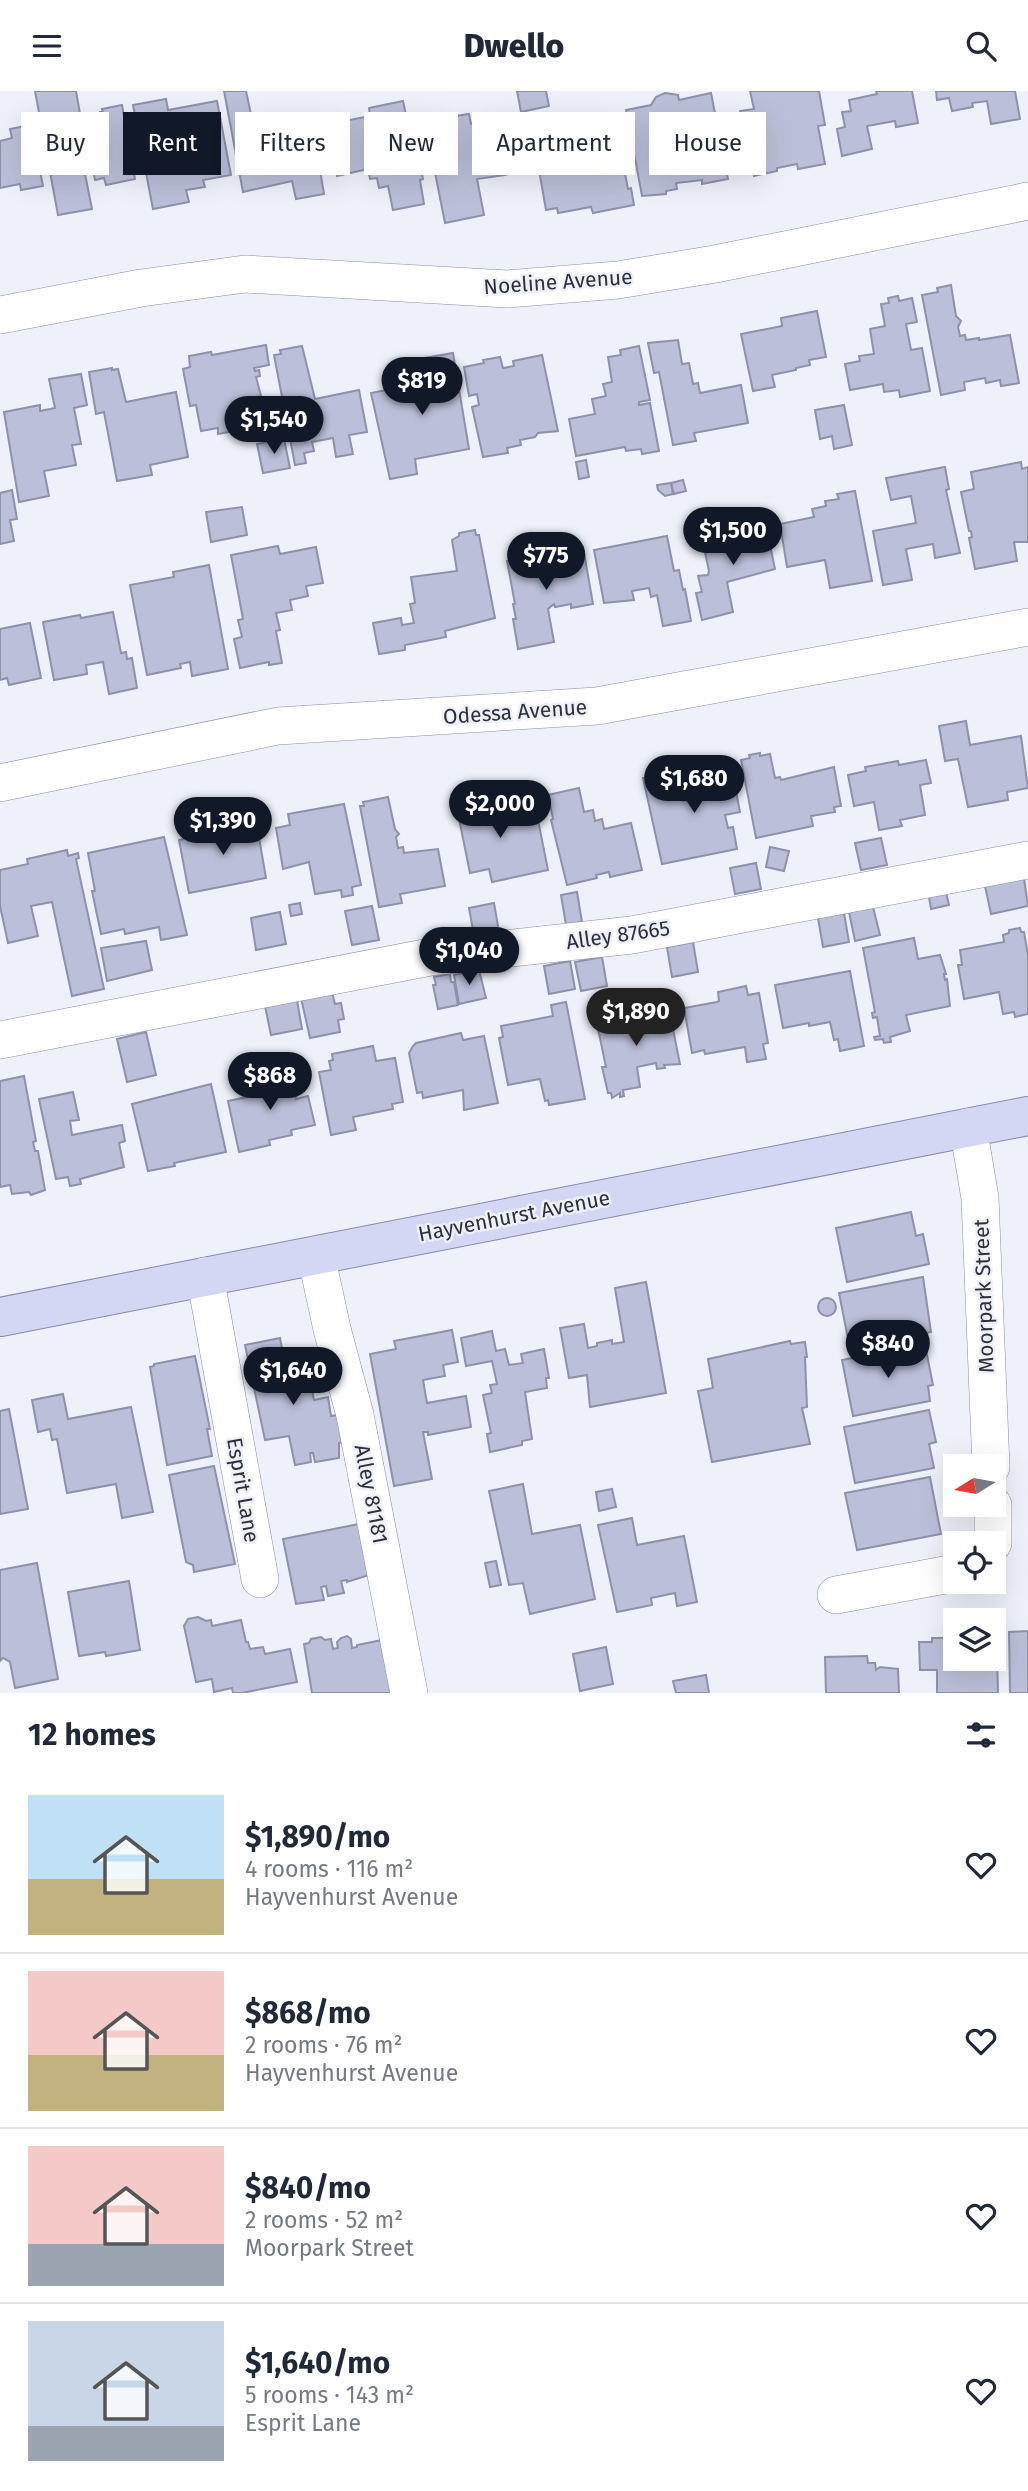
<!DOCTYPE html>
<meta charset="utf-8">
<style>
:root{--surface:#fff;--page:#f2f2f3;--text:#1f2937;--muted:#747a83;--line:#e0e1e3;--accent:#111827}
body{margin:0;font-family:"Fira Sans",sans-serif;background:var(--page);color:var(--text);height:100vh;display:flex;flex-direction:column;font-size:26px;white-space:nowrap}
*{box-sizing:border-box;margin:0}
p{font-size:23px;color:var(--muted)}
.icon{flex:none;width:38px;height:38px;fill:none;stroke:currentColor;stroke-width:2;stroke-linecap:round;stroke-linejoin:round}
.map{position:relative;height:1602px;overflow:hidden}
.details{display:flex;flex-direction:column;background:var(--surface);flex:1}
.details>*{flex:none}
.banner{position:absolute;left:21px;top:21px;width:987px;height:63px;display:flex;gap:14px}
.needle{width:46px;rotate:259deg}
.buttons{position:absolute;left:943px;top:1363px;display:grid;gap:14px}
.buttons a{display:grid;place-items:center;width:63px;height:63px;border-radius:0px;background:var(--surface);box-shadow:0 7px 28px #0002;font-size:35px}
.price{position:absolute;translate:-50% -60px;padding:0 16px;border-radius:24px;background:var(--accent);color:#fff;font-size:23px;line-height:46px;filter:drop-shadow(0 2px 4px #0008)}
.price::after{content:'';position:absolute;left:50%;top:42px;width:21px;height:16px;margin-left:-10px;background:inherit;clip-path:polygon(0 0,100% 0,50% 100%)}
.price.selected{background:#222;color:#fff}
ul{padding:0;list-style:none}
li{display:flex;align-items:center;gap:21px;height:175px;padding:0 28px}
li+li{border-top:2px solid var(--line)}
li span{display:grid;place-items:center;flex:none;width:196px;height:140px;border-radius:0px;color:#555}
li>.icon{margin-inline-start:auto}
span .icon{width:84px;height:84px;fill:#fffc;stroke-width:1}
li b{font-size:30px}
h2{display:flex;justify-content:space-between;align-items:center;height:84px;padding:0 28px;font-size:30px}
.chip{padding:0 24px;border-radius:0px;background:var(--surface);box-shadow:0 7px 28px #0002;font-size:24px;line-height:63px}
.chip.selected{background:var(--accent);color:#fff}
header{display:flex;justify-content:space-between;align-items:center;height:91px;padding:0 28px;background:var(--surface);font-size:32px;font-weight:800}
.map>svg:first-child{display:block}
</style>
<header><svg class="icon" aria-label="menu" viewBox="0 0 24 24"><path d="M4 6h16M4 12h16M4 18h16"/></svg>Dwello<svg class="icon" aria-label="search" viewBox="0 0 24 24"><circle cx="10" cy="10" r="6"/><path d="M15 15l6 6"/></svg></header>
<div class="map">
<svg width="1028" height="1602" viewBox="0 0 1028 1602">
<rect width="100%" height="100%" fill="#eef0fa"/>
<g fill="#bbbfd9" stroke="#8e91aa" stroke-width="2">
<polygon points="35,0 76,0 82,34 102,30 100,21 103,21 102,18 122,14 135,88 106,94 104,87 95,89 92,75 80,77 82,83 85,83 92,118 58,124"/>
<polygon points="224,0 246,0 255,42 282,37 281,33 306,28 315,80 320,79 324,103 296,108 292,90 243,101"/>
<polygon points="517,0 546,0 549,15 521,21"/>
<polygon points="750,0 819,0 825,34 818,35 825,73 798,78 797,73 777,77 777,80 754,85 753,79 745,81 738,43 744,43 740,20 754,18"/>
<polygon points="876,0 912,0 918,32 896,36 895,30 867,35 872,58 842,65 837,38 845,36 842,21 851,20 849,9 877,3"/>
<polygon points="936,0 1015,0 1020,28 991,33 987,10 972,12 973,16 952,20 949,7 937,9"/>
<polygon points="665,2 678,4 679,9 711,2 728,88 702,93 702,89 676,92 677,98 666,100 666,103 642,105 626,19 651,14 656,6"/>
<polygon points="166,8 168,19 217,10 231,84 203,89 205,96 186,99 189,111 153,118 133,14"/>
<polygon points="403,10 408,33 399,35 400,43 409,41 414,63 404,65 406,75 420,73 423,88 420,89 424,113 393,119 388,95 379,97 377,87 370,88 368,78 337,85 327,34 330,33 332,30 342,27 345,30 370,25 369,17"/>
<polygon points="469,23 471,33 488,29 491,41 512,37 521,79 505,84 477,88 484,124 445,132 427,41 439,39 437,28"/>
<polygon points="31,34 43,95 21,99 20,93 0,97 0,50 12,47 10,38"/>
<polygon points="616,36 628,98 631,97 634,114 593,122 591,116 558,122 557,117 546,119 534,50 568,44 573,71 597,67 593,41"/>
<polygon points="951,194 956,225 961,230 958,236 960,245 965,244 966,249 979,247 979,249 1010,244 1019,292 1001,295 1000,289 986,292 985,287 964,291 965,299 941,304 922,204 938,201 937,197"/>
<polygon points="898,205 899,210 912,207 917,231 906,233 911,259 922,257 930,300 900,306 899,299 884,301 883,293 850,299 845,273 860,270 859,265 874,263 870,238 885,235 881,213 889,212 888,207"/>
<polygon points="817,220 826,266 809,269 810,274 796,277 796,279 772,284 775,296 753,300 741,243 782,235 781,227"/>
<polygon points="678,249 682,273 689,272 693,293 698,292 700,302 741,294 748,332 694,342 696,350 673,354 659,281 654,282 648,252"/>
<polygon points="266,254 269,274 254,277 255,280 259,279 260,285 256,286 261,305 249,307 255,336 218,343 218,337 201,340 196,314 190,315 183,278 190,276 189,265 211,261 212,264"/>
<polygon points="302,255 315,308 359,299 367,341 349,344 353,363 336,366 333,347 312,351 314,360 304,362 306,372 295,374 274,264 281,263 280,259"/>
<polygon points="639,255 650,309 639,311 639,314 650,312 659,360 642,363 641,358 626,360 625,356 576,365 569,328 595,323 592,308 606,305 603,293 612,291 608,266 621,264 620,259"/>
<polygon points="453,262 469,358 415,368 417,383 390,388 371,302 423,292 418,268"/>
<polygon points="542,264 558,340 538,342 535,346 520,349 521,354 507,357 508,362 483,366 472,316 479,314 477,303 469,305 464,276 484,272 483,269 500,266 503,277 514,275 513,270"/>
<polygon points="112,277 112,279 118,278 126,311 176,301 188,366 150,374 152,384 117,390 104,321 96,323 89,281"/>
<polygon points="81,283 87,314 74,317 81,353 72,354 76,374 44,380 49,405 19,411 4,321 40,314 40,320 55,317 49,288"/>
<polygon points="844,314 852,354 834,358 832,345 820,348 815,319"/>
<polygon points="284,348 290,377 263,382 257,353"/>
<polygon points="586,369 589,386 579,388 576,371"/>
<polygon points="1021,371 1022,378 1028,376 1028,451 1014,451 1017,470 975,478 969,447 972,446 971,440 969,440 961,401 974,398 971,381"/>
<polygon points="945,376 949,398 946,399 960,462 935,467 933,453 906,458 912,489 883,494 873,440 916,432 911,405 891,409 886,387"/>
<polygon points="683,389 686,400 674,403 671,392"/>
<polygon points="671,392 673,403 665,405 658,399 657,394"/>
<polygon points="12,399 17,428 10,429 14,450 0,453 0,402"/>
<polygon points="855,400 872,490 830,497 825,469 787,476 780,433 814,426 812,418 826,415 825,410 839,408 837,403"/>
<polygon points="242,416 247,444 211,451 206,421"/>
<polygon points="765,430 775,478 727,491 733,521 702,529 696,502 702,501 698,485 708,484 709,480 703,452 743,444 741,435"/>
<polygon points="475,439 476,444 479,444 495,527 445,540 446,546 405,554 405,559 379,563 373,532 401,527 402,534 414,532 410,513 415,512 411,486 457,480 452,449 459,445 459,442"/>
<polygon points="667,445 674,480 679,479 683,499 685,498 691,530 663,535 657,504 651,506 649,497 632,500 634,509 604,512 594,459"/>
<polygon points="278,455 280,463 316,456 323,492 306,495 308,505 290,509 292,519 276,522 280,539 276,540 282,572 269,574 269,571 240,577 234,548 242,546 238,529 243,528 231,464"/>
<polygon points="583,456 593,513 571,517 571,513 555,516 554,513 548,518 554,551 518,558 513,528 516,528 513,513 515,513 507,470 537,464 538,469 560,465 559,460"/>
<polygon points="209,474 228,578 192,585 190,571 180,573 181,577 147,584 130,494 174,486 173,481"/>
<polygon points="113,521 121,562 126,561 127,568 132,567 137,597 109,603 103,571 86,574 87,583 54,589 43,531 80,524 81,527"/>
<polygon points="30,532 41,587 9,594 7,587 0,589 0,538"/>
<polygon points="966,630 970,654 1021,645 1028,697 1007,701 1008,709 968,716 958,668 945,670 939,635"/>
<polygon points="760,662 760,665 770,663 775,687 780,686 781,689 834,676 841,715 834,716 835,721 811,725 813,735 756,747 741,669 750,667 749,664"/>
<polygon points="926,669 931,692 920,694 925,724 900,729 902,735 879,739 874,711 854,715 848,684 866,680 865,676 898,670 899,674"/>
<polygon points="730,670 740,721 725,724 728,737 733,736 737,758 662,773 643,687 670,681 675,708 683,707 683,710 703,706 697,677"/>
<polygon points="579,697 584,721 593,719 595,730 602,728 604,738 631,732 642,779 610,786 609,781 596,784 597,787 567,794 551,729 553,728 548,704"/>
<polygon points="476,703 477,709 489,706 491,727 532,719 533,725 537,724 548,779 492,791 489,778 470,782 455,708"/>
<polygon points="388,706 395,738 399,743 396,746 398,757 403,756 404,762 438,758 445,795 400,803 402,812 379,816 360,715 364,715 363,711"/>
<polygon points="344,713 361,794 352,796 353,804 342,806 341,799 315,803 309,771 283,778 276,737 290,734 288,723"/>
<polygon points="256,729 266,787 189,802 179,749 196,745 195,741"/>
<polygon points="164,746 187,844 161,849 159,836 125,843 124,838 101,843 92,800 95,800 88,762"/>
<polygon points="881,747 887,774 861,779 855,752"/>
<polygon points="770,756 789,760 784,780 766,776"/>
<polygon points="67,759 68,765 78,762 79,767 76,768 104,898 72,905 52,811 31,815 38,845 8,852 0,815 0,779 28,773 27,768"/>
<polygon points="756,772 761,798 735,803 730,777"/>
<polygon points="1024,787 1028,815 991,823 985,795"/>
<polygon points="945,797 949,814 931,818 928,800"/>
<polygon points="577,801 582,831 566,834 561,804"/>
<polygon points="300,812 302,823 291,825 289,814"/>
<polygon points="494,812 499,841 474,845 469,817"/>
<polygon points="372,815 379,849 352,854 345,820"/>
<polygon points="873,816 880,844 855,850 849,821"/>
<polygon points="280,821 286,853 256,859 251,827"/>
<polygon points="844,822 849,851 823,856 818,827"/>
<polygon points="1020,837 1021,841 1024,841 1028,864 1028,923 1015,926 1014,921 1003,923 999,901 964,908 958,874 962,874 960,859 1004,851 1003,844 1009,842 1009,839"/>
<polygon points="914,847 918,868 940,864 946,883 944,883 945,889 947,888 950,915 906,924 910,940 890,946 891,951 884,952 883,948 875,949 874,946 880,945 877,926 873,927 872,922 875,921 863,857"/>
<polygon points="146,850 152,879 107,890 101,857"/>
<polygon points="693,851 698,881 672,886 667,856"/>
<polygon points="602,866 607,895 581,900 575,871"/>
<polygon points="570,870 575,898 549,903 544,875"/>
<polygon points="479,879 486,907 459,913 454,884"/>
<polygon points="850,880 864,955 840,960 838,948 834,949 830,931 809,935 809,932 783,937 775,894"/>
<polygon points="450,883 451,891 454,891 458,914 438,918 433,894 436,894 434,886"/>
<polygon points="746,895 748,904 759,902 768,952 763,953 766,968 747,971 745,956 705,963 704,959 692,962 684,917 717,911 719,910 718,901"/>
<polygon points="332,901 335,913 341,912 344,928 338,929 340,941 310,947 301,907"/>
<polygon points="297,909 302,938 271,944 265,915"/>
<polygon points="566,911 585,1008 549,1014 548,1009 545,1010 540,988 508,994 499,947 503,946 501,935 553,925 551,914"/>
<polygon points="669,918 680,973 664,974 665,977 657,978 656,972 637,976 640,996 623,999 624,1005 620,1006 620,1002 612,1007 611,1002 608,1002 602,976 606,976 597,933"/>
<polygon points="146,941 156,984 127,991 117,948"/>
<polygon points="461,942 463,949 484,945 498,1012 464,1019 463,999 423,1007 422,1001 417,1002 409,962 413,955 416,952"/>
<polygon points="373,955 376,970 395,967 403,1011 392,1013 393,1018 353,1026 356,1039 331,1044 319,981 331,979 329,970 333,969 332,963"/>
<polygon points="291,974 296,1008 308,1005 315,1034 291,1039 292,1044 269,1049 270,1054 239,1061 228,1010 266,1002 262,980"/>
<polygon points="24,985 36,1050 33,1051 35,1060 38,1060 45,1099 31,1104 29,1101 12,1103 10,1094 0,1096 0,990"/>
<polygon points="211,993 226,1061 174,1072 175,1075 148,1080 132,1013"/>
<polygon points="73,1001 79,1029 70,1030 72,1044 122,1034 125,1050 119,1052 124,1076 80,1088 81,1093 70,1095 68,1086 56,1088 39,1008"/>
<polygon points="911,1121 916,1145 923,1143 929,1173 847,1191 836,1137"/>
<polygon points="923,1186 931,1241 850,1258 839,1202"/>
<polygon points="646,1191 666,1302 590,1316 587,1284 569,1287 560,1237 584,1233 588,1257 597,1255 597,1252 612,1249 612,1253 624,1251 615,1197"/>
<circle cx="827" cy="1216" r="9"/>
<polygon points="452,1239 458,1271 443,1274 445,1285 423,1289 427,1312 466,1305 471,1336 428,1344 428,1341 423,1341 432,1388 394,1395 370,1263 396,1258 394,1250"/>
<polygon points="492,1240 496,1260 505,1258 509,1274 523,1272 521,1263 544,1258 549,1287 546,1287 547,1297 525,1301 532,1348 522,1350 522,1354 490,1361 487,1343 491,1342 483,1304 492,1302 490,1294 497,1293 492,1270 466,1275 461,1247"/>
<polygon points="280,1247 288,1289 283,1290 284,1294 310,1289 314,1309 328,1306 331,1325 343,1323 348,1350 339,1352 339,1367 315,1371 313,1362 310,1362 311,1371 295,1374 289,1345 265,1349 245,1254"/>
<polygon points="790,1250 791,1253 805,1251 807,1266 805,1266 807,1316 802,1317 810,1353 712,1371 698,1300 713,1297 708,1268"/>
<polygon points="915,1254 925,1254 933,1294 928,1295 930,1310 853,1325 842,1269"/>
<polygon points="195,1265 210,1338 207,1338 212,1365 167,1374 150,1276 154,1275 154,1273"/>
<polygon points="63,1303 68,1328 131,1316 153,1421 122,1427 116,1393 67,1402 57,1348 52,1349 50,1338 38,1341 32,1309"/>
<polygon points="9,1318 28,1418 0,1423 0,1320"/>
<polygon points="929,1319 936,1351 929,1353 934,1377 855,1392 844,1336"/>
<polygon points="214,1375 235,1473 194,1481 193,1474 186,1471 169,1384"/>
<polygon points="930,1386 941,1443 857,1459 845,1402"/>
<polygon points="523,1393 532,1443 580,1434 595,1508 530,1523 523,1492 509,1494 489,1400"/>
<polygon points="612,1398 616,1416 599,1420 596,1401"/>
<polygon points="632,1427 637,1454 684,1445 697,1511 677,1515 675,1502 651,1507 652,1514 617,1521 598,1434"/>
<polygon points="359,1433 369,1484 347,1491 347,1489 341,1490 344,1502 328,1505 326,1495 321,1496 324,1509 296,1513 283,1448"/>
<polygon points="496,1470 501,1494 490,1496 485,1472"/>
<polygon points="37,1472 58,1588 15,1597 10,1571 3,1567 0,1570 0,1479"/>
<polygon points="129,1490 140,1559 106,1565 105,1561 79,1565 68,1501"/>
<polygon points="198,1526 206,1530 211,1529 212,1535 241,1529 246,1551 248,1551 250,1558 263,1556 265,1563 290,1558 297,1591 242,1602 233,1602 232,1597 214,1601 212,1588 196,1591 184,1535 188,1528"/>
<polygon points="1028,1540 1028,1602 1010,1602 1009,1541"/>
<polygon points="347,1545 351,1548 352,1557 357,1556 357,1554 382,1549 392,1602 312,1602 304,1553 309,1552 311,1548 321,1546 325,1549 331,1548 333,1558 338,1557 337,1551 341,1547"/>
<polygon points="932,1547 956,1547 956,1568 994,1568 994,1560 997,1560 998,1602 937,1602 937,1579 920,1579 919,1551 932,1551"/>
<polygon points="606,1556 613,1593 580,1600 573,1563"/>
<polygon points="867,1565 868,1572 875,1572 876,1579 880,1576 898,1578 899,1602 826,1602 825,1566"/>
<polygon points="706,1584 709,1602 676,1602 673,1590"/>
</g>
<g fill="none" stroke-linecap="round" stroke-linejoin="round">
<g stroke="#8a8da6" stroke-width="38">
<g id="minor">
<polyline points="0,224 141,197 245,183 507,198 618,189 715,173 1028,110"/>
<polyline points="0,692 278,635 597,615 1028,536"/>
<polyline points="0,949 430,866 632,844 1028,769"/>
<polyline points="968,1036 980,1107 991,1376"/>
<polyline points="316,1164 332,1238 355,1324 409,1602"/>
<polyline points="205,1185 260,1488"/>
<polyline points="993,1414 993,1452"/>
<polyline points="836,1504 956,1482"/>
</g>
</g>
<g stroke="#868bad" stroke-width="40">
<polyline id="major" points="0,1226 1028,1025"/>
</g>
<use href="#minor" stroke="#fff" stroke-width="37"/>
<use href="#major" stroke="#d3d7f4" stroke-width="38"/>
</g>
<g text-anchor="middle" stroke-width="5" stroke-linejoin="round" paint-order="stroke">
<g font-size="21" fill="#2d2f39" stroke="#eef0fa">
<text transform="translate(558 191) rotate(-4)" y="7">Noeline Avenue</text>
<text transform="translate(515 621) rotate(-4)" y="7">Odessa Avenue</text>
<text transform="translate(618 844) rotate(-8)" y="7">Alley 87665</text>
<text transform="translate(514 1125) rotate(-11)" y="7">Hayvenhurst Avenue</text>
<text transform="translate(984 1205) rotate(-92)" y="7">Moorpark Street</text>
<text transform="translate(243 1399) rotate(80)" y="7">Esprit Lane</text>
<text transform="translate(371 1403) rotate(79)" y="7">Alley 81181</text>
</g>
</g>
</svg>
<div class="buttons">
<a><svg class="needle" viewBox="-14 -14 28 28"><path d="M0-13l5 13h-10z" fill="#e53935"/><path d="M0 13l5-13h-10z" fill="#747a83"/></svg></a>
<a><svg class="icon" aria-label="locate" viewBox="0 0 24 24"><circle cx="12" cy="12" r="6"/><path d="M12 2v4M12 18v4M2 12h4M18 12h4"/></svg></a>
<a><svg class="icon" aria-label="layers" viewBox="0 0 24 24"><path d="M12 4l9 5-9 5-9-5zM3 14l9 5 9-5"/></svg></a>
</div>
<b class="price" style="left:422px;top:326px">$819</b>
<b class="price" style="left:274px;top:365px">$1,540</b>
<b class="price" style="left:733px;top:476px">$1,500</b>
<b class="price" style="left:546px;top:501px">$775</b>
<b class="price" style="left:694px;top:724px">$1,680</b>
<b class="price" style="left:500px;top:749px">$2,000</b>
<b class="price" style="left:223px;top:766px">$1,390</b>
<b class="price" style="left:469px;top:896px">$1,040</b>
<b class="price selected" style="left:636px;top:957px">$1,890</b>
<b class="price" style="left:270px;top:1021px">$868</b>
<b class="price" style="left:888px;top:1289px">$840</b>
<b class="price" style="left:293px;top:1316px">$1,640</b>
<div class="banner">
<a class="chip">Buy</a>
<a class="chip selected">Rent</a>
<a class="chip">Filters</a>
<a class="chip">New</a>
<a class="chip">Apartment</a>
<a class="chip">House</a>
</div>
</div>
<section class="details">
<h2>12 homes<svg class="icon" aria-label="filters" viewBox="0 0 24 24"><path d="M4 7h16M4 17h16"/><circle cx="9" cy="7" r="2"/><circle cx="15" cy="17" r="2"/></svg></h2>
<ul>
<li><span style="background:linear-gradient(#bfe0f5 60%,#c2b280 0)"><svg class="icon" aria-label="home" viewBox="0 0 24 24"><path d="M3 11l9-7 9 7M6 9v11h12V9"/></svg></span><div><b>$1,890/mo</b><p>4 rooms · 116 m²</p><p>Hayvenhurst Avenue</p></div><svg class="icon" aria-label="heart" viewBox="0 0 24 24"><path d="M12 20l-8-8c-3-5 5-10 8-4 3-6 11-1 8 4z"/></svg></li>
<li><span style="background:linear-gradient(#f6c9c9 60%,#c2b280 0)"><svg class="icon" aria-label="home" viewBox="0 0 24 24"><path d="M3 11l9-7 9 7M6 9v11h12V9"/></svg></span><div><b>$868/mo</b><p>2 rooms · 76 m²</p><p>Hayvenhurst Avenue</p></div><svg class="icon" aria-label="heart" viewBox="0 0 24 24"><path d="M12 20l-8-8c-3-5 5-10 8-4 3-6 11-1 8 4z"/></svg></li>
<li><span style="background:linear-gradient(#f6c9c9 70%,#9aa5b1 0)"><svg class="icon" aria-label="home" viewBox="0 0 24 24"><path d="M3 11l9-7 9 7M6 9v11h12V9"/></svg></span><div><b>$840/mo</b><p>2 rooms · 52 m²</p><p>Moorpark Street</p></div><svg class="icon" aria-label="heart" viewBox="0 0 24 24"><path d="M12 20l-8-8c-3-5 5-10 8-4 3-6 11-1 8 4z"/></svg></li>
<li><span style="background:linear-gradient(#c9d6e8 75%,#9aa5b1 0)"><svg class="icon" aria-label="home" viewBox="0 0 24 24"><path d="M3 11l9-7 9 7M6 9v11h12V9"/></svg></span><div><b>$1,640/mo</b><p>5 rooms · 143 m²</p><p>Esprit Lane</p></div><svg class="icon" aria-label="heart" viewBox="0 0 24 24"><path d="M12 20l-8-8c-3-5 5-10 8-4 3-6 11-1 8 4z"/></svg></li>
</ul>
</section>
